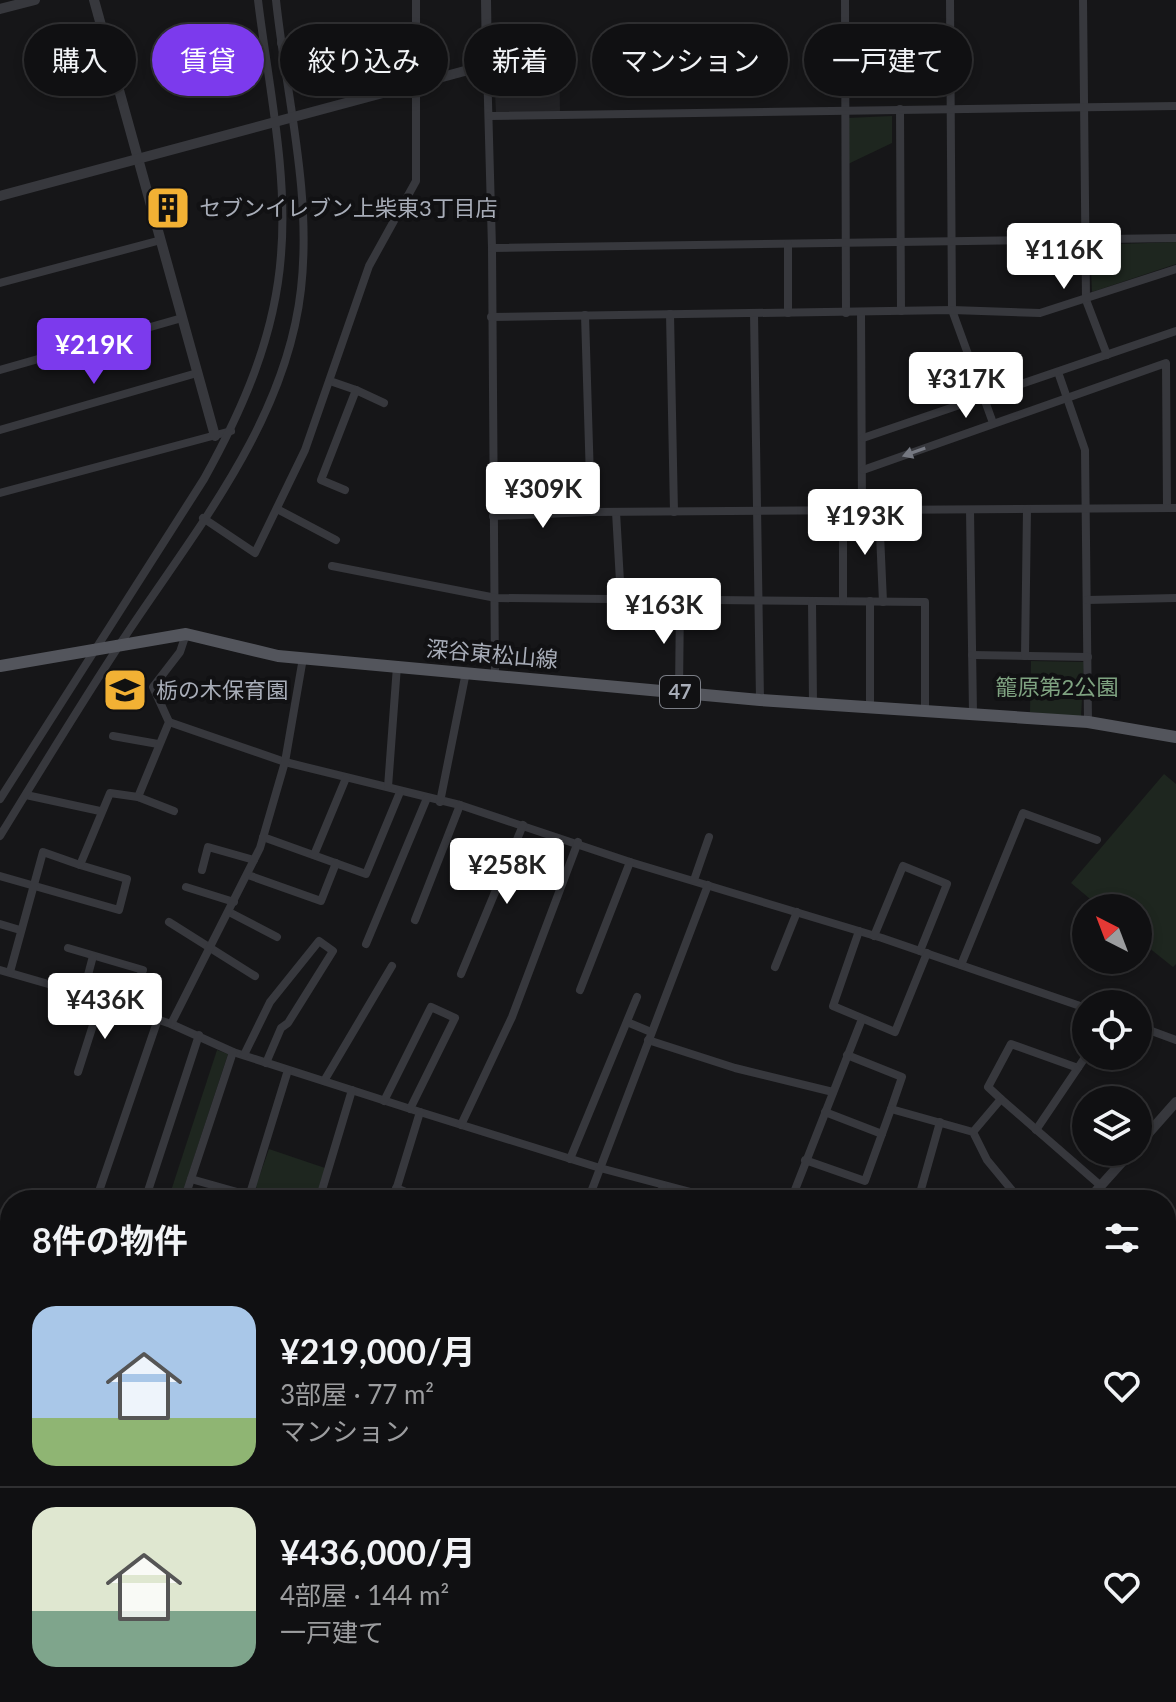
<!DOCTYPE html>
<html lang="ja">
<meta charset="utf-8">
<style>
:root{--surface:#101012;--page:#1e1e20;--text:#f1f3f6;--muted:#9c9d9f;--line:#303032;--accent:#7c3aed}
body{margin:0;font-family:Lato,"Noto Sans JP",sans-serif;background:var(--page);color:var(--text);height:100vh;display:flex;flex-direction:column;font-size:30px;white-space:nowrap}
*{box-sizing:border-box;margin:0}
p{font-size:26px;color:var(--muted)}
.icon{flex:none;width:44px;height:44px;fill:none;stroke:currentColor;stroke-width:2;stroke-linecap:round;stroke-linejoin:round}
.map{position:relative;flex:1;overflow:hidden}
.details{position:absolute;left:0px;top:1190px;width:1176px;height:512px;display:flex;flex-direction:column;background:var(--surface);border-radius:32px 32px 0 0;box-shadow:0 4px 12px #0003,0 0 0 2px var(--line)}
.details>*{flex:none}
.top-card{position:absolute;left:24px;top:24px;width:1128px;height:72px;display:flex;gap:16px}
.needle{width:52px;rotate:318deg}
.fabs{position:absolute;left:1072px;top:894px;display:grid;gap:16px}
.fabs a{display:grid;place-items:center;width:80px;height:80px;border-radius:50%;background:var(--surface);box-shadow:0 4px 12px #0003,0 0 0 2px var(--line);font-size:40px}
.price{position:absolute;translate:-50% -68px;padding:0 18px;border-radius:8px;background:#fff;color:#222;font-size:26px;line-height:52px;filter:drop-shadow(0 2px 4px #0008)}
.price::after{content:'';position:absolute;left:50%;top:48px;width:24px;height:18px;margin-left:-12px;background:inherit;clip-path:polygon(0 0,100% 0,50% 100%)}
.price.selected{background:var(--accent);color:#fff}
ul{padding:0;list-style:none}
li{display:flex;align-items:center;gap:24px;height:200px;padding:0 32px}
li+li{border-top:2px solid var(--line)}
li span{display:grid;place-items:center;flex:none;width:224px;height:160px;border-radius:24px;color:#555}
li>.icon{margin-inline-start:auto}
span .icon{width:96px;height:96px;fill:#fffc;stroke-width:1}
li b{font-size:34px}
h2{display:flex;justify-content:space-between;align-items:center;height:96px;padding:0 32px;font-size:34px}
.pill{padding:0 28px;border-radius:36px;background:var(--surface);box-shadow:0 4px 12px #0003,0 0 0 2px var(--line);font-size:28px;line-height:72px}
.pill.selected{background:var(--accent);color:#fff}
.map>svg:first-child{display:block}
</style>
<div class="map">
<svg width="1176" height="1702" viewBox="0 0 1176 1702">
<rect width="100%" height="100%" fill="#161618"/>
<g fill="#222225">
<polygon points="559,50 560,112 496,113 493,51"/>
<polygon points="653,1692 867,1692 868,1702 644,1702"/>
</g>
<g fill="#1e261f">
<polygon points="892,116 892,143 848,164 847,118"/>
<polygon points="1176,242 1176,264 1092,292 1090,245"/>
<polygon points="1031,661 1084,662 1081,717 1030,712"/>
<polygon points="1164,774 1176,784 1176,964 1173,967 1138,939 1138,908 1101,908 1071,883"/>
<polygon points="217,1050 228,1054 180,1200 168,1200"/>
<polygon points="269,1149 325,1168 315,1200 277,1200 257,1193 256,1186"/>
</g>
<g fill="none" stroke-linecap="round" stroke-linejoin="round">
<g stroke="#37383d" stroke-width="8">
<polyline points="845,0 846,313"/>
<polyline points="950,0 952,310 993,423"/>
<polyline points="1083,0 1086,300 1107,355"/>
<polyline points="281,43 416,27"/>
<polyline points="487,65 492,248 495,674"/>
<polyline points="900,109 901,311"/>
<polyline points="490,116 1176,106"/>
<polyline points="492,248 1176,238"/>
<polyline points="0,283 161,240"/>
<polyline points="861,312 862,511"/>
<polyline points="754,313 760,700"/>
<polyline points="788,313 788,244"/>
<polyline points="670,314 674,512"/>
<polyline points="585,315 591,512"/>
<polyline points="491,317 952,310 1040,313 1176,269"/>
<polyline points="0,370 182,318"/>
<polyline points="1058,372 1085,450 1088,722"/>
<polyline points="330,381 356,390"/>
<polyline points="0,430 197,373"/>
<polyline points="863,438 1176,331"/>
<polyline points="863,470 1166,363 1167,508"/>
<polyline points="345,490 321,480 356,390 384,403"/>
<polyline points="0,493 231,431"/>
<polyline points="277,509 336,540"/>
<polyline points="970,510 973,714"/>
<polyline points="879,511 883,602"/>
<polyline points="616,512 621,599"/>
<polyline points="493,516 591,512 1176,508"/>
<polyline points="203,518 255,553 305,450 369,266 416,181 416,0"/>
<polyline points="332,566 496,598 925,602 925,711"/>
<polyline points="1087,600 1176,598"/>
<polyline points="812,601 813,704"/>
<polyline points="843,601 843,511"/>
<polyline points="870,601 870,708"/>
<polyline points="972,655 1088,657"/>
<polyline points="1025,656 1027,509"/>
<polyline points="679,692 680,600"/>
<polyline points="169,722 285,762 460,805 630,862 882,938 1086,1008"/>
<polyline points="113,736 158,744"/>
<polyline points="388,787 397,666"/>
<polyline points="26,795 100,811"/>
<polyline points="138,797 169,722 153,687 180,652 186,634"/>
<path d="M0 799 204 479C243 409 275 336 281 255 288 171 268 83 258 0"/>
<polyline points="440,802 466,672"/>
<path d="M0 836C40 771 80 705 122 641 193 533 286 423 301 289 312 192 286 95 276 0"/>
<polyline points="263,837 366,874 400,792"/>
<polyline points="314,855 346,778"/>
<polyline points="202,870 208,847 254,860"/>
<polyline points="248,875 321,901 336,863"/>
<polyline points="0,876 119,910 127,879 80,865 110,793 138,797 174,811"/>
<polyline points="694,880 709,837"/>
<polyline points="186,887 234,902"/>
<polyline points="229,912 277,937"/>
<polyline points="415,920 460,805"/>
<polyline points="169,922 255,976"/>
<polyline points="0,924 20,930"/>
<polyline points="859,931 833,1006 895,1032 927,953"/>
<polyline points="874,936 903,866 947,884 920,951"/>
<polyline points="366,944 427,798"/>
<polyline points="68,948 143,970 125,1009"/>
<polyline points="961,965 1023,813 1097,840"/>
<polyline points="775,967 797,912"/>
<polyline points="0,970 83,994 171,1024 233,1052 420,1112 600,1168 721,1200"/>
<polyline points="10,972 43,852 80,865"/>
<polyline points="461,974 523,825"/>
<polyline points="580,990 630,862"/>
<polyline points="83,994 93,956"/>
<polyline points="627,1022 651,1032"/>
<polyline points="171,1024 260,848 285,762 303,658"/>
<polyline points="1138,1026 1176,1040"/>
<polyline points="648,1040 735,1068 833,1092"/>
<polyline points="244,1055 270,1002 319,941 333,951 288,1023 281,1028 266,1063"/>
<polyline points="847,1055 902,1077 891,1109 973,1132 987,1160 1020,1200"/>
<polyline points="78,1072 101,1000"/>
<polyline points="324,1081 392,966"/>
<polyline points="1001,1099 988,1087 1011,1044 1078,1068"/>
<polyline points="384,1101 431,1007 455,1018 410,1109"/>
<polyline points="825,1112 882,1134"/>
<polyline points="461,1125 512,1017 578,842"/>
<polyline points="1036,1130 1086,1056"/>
<polyline points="973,1132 1001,1099 1101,1186"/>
<polyline points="570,1159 637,997"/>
<polyline points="805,1160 865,1181 891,1109"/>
<polyline points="191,1179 265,1200"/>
<polyline points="396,1188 425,1200"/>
<polyline points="96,1200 157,1022"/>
<polyline points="145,1200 199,1035"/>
<polyline points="184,1200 233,1052"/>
<polyline points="248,1200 288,1070"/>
<polyline points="319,1200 352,1090"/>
<polyline points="393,1200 420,1112"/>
<polyline points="588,1200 708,885"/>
<polyline points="659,1200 663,1185"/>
<polyline points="791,1200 862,1019"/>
<polyline points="918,1200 940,1122"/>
<polyline points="0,1290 10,1292"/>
<polyline points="0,1483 10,1415"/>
<polyline points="0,1691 10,1689"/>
<polyline points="74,1702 76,1692"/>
<polyline points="281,1702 283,1692"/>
<polyline points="295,1702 349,1692"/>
<polyline points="489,1702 491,1692"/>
<polyline points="601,1702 636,1700 643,1692"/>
</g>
<g stroke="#37383d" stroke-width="10">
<polyline points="94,0 215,436"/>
<polyline points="0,9 35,0"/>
<polyline points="0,196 487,65 486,0"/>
<polyline points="1138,1145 1176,1102"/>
<polyline points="1088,1200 1131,1152"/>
<polyline points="0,1508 10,1506"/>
<polyline points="0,1599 10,1597"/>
<polyline points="875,1692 876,1702"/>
</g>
<polyline stroke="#53555c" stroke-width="12" points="0,666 186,634 278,656 760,700 1088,722 1176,737"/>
</g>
<defs><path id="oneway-solid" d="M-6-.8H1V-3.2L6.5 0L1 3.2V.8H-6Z" transform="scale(2)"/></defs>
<use fill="#757881" href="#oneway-solid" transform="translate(914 452) rotate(160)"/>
<defs>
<g id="building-square" transform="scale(2.3)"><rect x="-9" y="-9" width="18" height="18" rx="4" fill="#f2b134" stroke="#111113"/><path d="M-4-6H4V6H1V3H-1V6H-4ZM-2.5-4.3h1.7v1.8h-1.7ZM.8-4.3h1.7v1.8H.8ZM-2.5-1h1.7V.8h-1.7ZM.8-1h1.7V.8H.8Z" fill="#111"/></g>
<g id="school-square" transform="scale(2.3)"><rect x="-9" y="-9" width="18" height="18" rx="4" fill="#f2b134" stroke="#111113"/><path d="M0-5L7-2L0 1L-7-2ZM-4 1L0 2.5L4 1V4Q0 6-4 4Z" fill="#111"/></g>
</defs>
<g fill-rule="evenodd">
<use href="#building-square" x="168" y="208"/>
<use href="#school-square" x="125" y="690"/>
</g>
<g text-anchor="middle" stroke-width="8" stroke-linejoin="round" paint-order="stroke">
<rect fill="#111113" stroke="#7b7e86" stroke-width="2" x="660" y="676" width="40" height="32" rx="6"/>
<g font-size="20" font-weight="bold" fill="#a8adb8">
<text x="680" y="699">47</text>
</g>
<g font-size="22" fill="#a8adb8" stroke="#111113" text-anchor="start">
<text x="199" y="216">セブンイレブン上柴東3丁目店</text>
<text x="156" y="698">栃の木保育園</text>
</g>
<g font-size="22" fill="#a8adb8" stroke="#111113">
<text transform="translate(492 654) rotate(5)" y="8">深谷東松山線</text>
</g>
<g font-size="22" fill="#7fa381" stroke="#111113">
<text x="1057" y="695">籠原第2公園</text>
</g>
</g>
</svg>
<div class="fabs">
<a><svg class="needle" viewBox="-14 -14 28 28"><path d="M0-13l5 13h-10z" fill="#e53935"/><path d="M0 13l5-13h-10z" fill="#9c9d9f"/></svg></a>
<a><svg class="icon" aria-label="locate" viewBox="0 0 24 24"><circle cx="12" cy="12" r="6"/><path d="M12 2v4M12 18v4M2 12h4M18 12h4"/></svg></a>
<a><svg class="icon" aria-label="layers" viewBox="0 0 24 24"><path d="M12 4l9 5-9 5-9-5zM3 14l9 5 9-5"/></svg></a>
</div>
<b class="price" style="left:1064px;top:291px">¥116K</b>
<b class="price selected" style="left:94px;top:386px">¥219K</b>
<b class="price" style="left:966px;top:420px">¥317K</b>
<b class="price" style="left:543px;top:530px">¥309K</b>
<b class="price" style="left:865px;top:557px">¥193K</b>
<b class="price" style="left:664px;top:646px">¥163K</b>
<b class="price" style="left:507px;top:906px">¥258K</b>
<b class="price" style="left:105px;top:1041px">¥436K</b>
<div class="top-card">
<a class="pill">購入</a>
<a class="pill selected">賃貸</a>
<a class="pill">絞り込み</a>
<a class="pill">新着</a>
<a class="pill">マンション</a>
<a class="pill">一戸建て</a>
</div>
<section class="details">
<h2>8件の物件<svg class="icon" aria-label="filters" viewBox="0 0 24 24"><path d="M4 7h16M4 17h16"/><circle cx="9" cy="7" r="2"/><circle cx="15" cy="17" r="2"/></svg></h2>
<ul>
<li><span style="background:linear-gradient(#a9c7e8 70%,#8fb573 0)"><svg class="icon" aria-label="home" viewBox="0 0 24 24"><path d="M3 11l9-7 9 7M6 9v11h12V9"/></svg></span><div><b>¥219,000/月</b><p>3部屋 · 77 m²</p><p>マンション</p></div><svg class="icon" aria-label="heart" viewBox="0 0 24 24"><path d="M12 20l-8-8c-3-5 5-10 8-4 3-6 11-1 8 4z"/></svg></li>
<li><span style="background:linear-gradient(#dfe7d0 65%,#7fa58c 0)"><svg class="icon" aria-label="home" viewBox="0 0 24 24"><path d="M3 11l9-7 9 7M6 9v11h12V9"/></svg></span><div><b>¥436,000/月</b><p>4部屋 · 144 m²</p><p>一戸建て</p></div><svg class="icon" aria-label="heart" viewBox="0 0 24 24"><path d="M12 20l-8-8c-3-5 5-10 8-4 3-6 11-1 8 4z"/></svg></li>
</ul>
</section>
</div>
